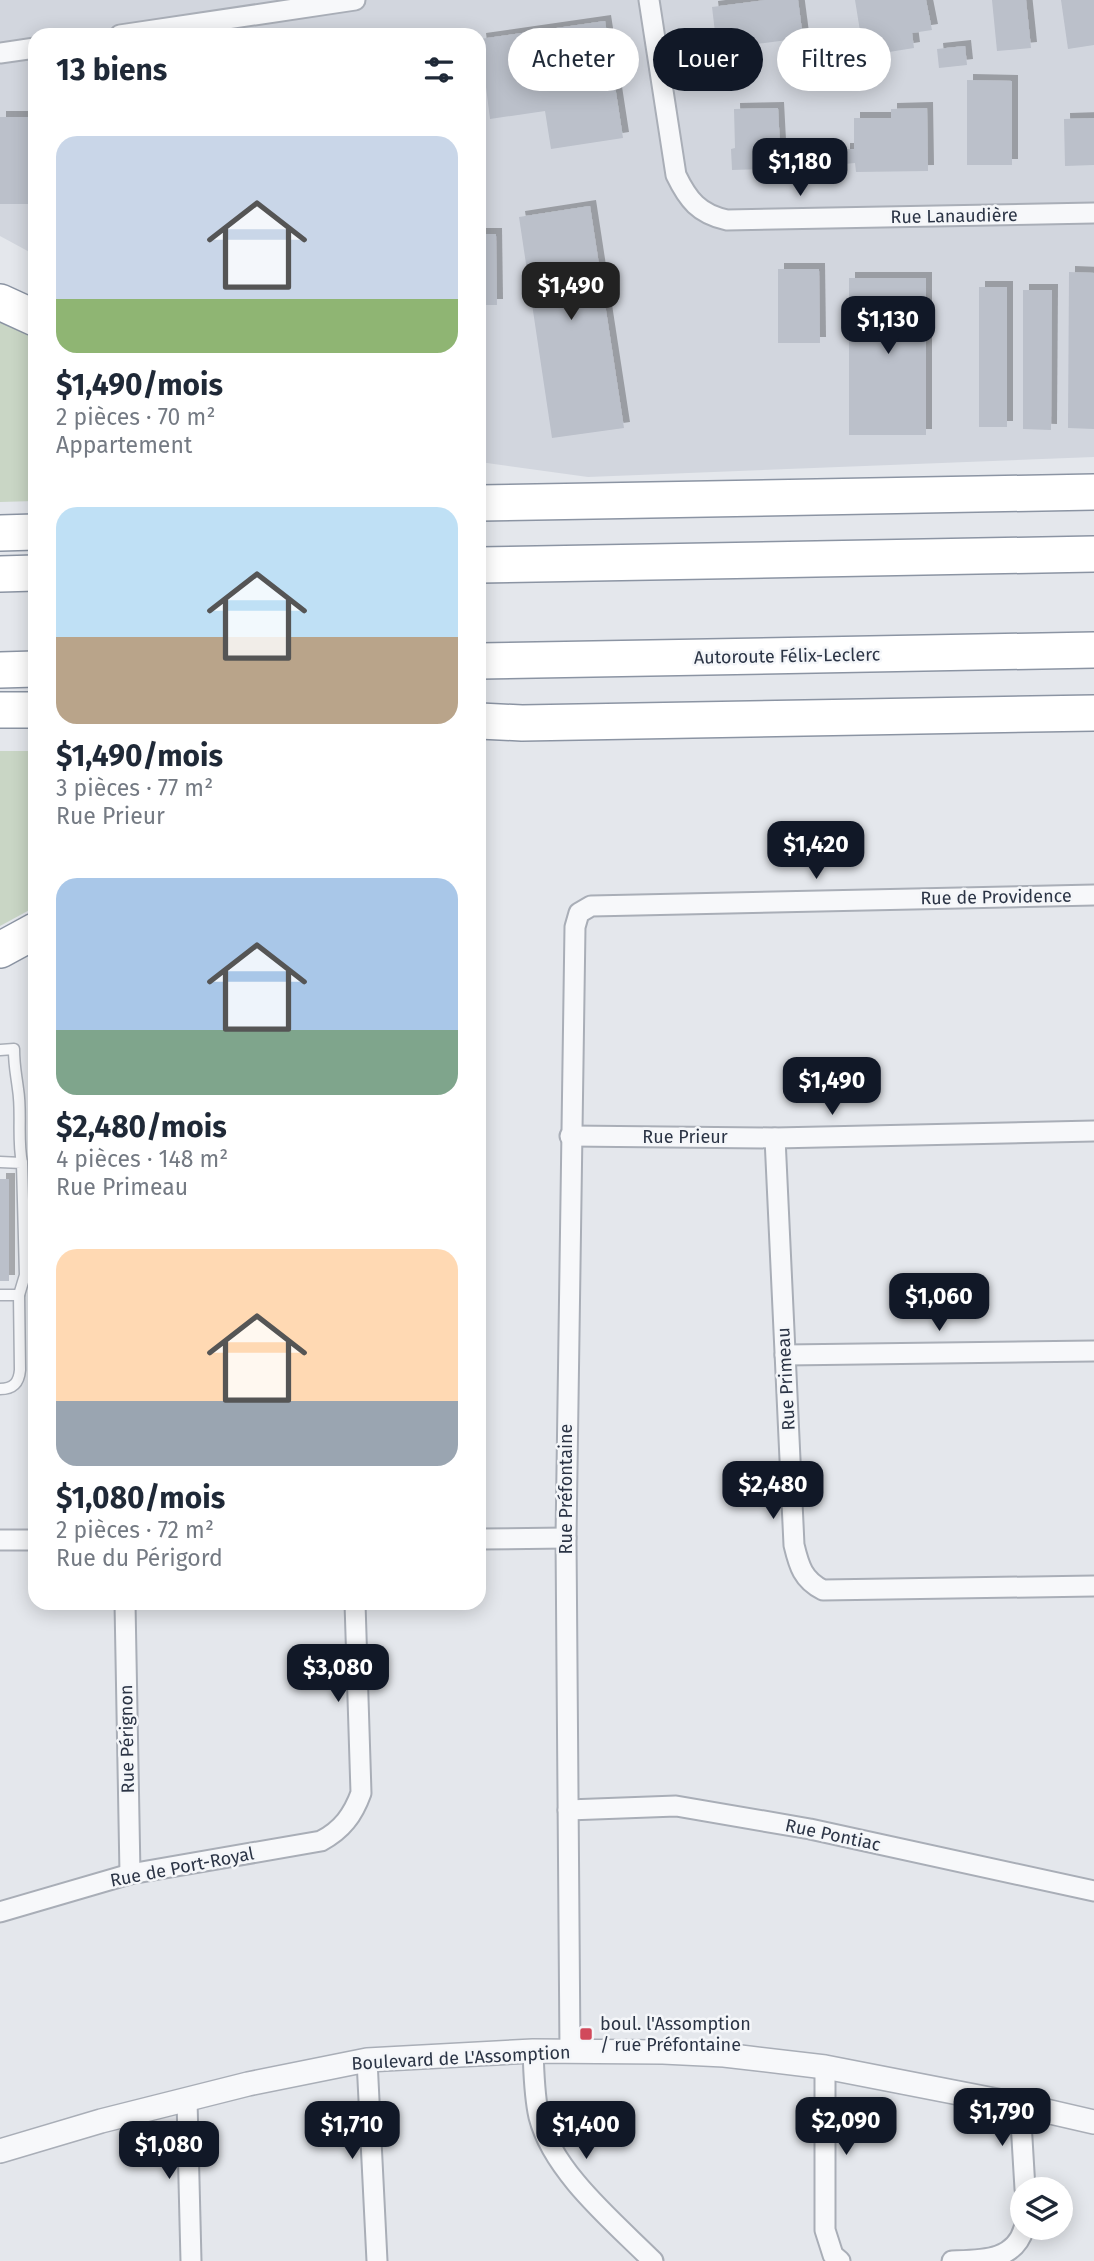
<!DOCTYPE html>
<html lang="fr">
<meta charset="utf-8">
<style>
:root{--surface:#fff;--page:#f6f6f7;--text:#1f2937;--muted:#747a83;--accent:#111827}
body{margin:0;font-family:"Fira Sans",sans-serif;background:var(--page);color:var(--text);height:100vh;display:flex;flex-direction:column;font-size:26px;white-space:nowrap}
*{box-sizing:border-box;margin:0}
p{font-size:23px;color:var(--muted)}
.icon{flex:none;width:38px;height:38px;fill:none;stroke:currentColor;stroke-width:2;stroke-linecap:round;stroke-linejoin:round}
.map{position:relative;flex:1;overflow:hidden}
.panel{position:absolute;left:28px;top:28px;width:458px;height:1582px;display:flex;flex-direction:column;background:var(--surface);border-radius:21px;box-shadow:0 4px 18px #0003}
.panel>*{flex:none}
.top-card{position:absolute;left:508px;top:28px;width:481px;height:63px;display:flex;gap:14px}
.buttons{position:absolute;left:1010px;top:2177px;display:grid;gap:14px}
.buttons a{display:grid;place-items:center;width:63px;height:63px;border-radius:50%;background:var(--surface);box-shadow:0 4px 18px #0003;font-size:35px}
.price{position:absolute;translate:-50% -60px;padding:0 16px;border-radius:14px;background:var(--accent);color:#fff;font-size:23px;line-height:46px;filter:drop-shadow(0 2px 4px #0008)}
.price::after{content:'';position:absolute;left:50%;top:42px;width:21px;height:16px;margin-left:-10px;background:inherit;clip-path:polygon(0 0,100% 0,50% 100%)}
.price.active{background:#222;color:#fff}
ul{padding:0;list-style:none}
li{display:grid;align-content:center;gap:14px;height:371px;padding:0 28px}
li span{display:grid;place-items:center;height:217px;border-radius:21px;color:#555}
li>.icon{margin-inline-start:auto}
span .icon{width:126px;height:126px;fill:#fffc;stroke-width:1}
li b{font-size:30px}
h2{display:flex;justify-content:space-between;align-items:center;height:84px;padding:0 28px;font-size:30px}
.chip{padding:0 24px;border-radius:32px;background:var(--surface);box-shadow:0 4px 18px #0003;font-size:24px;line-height:63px}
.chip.active{background:var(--accent);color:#fff}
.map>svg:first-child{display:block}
</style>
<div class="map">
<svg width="1094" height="2261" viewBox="0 0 1094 2261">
<defs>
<filter id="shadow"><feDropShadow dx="6" dy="-6" stdDeviation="0" flood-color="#0004"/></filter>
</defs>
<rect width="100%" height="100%" fill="#e4e7ec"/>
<polygon fill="#d2d6de" points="0,0 1094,0 1094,457 588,477 480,462 480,35 35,35 35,255 0,236"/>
<g fill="#c9d6c5">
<polygon points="0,314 35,331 35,501 0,502"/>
<polygon points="0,751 35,751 35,907 0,926"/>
</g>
<g fill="#bbc0ca" filter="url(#shadow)">
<polygon points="765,0 798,0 803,38 717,49 712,7"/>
<polygon points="855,0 926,0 932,30 912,33 914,48 864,56"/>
<polygon points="992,0 1026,0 1031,48 997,51"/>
<polygon points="1061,0 1094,0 1094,45 1068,49"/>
<polygon points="605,21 623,138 551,149 545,111 490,119 480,39"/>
<polygon points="965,46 967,65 939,68 937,49"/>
<polygon points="967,80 1012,81 1012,165 967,165"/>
<polygon points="778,108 780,146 763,146 764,169 732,170 731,149 735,148 734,109"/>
<polygon points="927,108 928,171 856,172 855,163 844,164 844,149 854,149 854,118 891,118 891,109"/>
<rect x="0" y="117" width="35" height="87"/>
<polygon points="1094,118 1094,165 1065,166 1064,119"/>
<polygon points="590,206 624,428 552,438 519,217"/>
<polygon points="480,234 496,234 497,305 480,305"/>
<polygon points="778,269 819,269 820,343 778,343"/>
<polygon points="1069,272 1094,273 1094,429 1068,428"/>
<rect x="849" y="278" width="77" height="157"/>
<rect x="979" y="287" width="28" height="140"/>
<polygon points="1023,290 1052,290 1051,430 1023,429"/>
<rect x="0" y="1179" width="9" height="102"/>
</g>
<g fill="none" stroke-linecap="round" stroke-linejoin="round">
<g stroke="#a9aeb7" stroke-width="13">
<g id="service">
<path d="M0 1050 14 1049C14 1066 16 1073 18 1089 22 1113 17 1138 22 1163"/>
<polyline points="0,1162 22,1163 25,1275 19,1295"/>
<path d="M0 1295H19L20 1370C19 1382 14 1389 0 1389"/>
</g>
</g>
<g stroke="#a9aeb7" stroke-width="23">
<g id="minor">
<path d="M649 0 676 175C688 200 699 214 727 220L1094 213"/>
<polyline points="120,35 355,0"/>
<polyline points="0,53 35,48"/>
<polyline points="570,1136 775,1138 1094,1131"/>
<path d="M775 1138 794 1545C799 1566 803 1580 823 1590L1094 1586"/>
<polyline points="785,1355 1094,1351"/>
<polyline points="480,1539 566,1538"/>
<polyline points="0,1540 35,1540"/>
<polyline points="125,1603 130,1874"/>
<polyline points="568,1810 676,1806 810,1829 1094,1891"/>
<path d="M0 1912 130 1874 321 1841C342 1830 353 1815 361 1793L355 1603"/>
<path d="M533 2051C534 2073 534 2095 539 2117 553 2172 614 2222 653 2261"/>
<polyline points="570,2051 566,1538 575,927 579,913 591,906 1094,895"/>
<polyline points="367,2060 377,2261"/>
<polyline points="825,2067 825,2230 833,2255 840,2261"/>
<polyline points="187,2100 191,2261"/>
<polyline points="1020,2105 1025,2189"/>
<path d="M952 2261C982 2260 1015 2261 1024 2228"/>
</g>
</g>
<g stroke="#a9aeb7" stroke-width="26">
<polyline id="tertiary" points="0,2151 101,2121 248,2084 367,2060 533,2051 663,2052 724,2055 825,2067 1020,2105 1094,2122"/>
</g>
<g stroke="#8b94a3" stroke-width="38">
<g id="motorway">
<polyline points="0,302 35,318"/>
<polyline points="480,503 1094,492"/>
<polyline points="0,533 35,532"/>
<polyline points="480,565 1094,554"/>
<polyline points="0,574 35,573"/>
<polyline points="480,661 1094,650"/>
<polyline points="0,670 35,669"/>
<polyline points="0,710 35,710"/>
<polyline points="480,721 522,723 1094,713"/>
<polyline points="0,950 35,931"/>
</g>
</g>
<use href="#service" stroke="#f7f8fa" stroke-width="10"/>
<use href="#minor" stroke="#f7f8fa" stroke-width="19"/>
<use href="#tertiary" stroke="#f7f8fa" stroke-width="23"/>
<use href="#motorway" stroke="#fff" stroke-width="35"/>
</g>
<rect fill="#d1495b" stroke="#f4f6f9" stroke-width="2.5" x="579" y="2027" width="14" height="14" rx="3.5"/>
<g text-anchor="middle" stroke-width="5" stroke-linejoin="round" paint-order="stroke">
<g font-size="18" fill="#2b3445" stroke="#f4f6f9">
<text transform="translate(954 216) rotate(-1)" y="6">Rue Lanaudière</text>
<text transform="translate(787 656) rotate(-1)" y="6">Autoroute Félix-Leclerc</text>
<text transform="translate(996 897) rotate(-1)" y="6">Rue de Providence</text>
<text x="685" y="1143">Rue Prieur</text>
<text transform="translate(786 1379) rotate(-93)" y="6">Rue Primeau</text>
<text transform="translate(566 1489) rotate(-90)" y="6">Rue Préfontaine</text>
<text transform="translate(127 1739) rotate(-91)" y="6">Rue Pérignon</text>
<text transform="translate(833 1835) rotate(12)" y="6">Rue Pontiac</text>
<text transform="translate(182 1867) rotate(-11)" y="6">Rue de Port-Royal</text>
<text transform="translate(461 2058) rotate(-3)" y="6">Boulevard de L'Assomption</text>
</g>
<g font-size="18" fill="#2b3445" stroke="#f4f6f9" text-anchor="start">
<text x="600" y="2030">boul. l'Assomption<tspan x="600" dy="21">/ rue Préfontaine</tspan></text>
</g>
</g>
</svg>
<div class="buttons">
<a><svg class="icon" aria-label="layers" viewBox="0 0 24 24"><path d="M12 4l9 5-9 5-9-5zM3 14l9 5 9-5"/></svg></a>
</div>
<b class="price" style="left:800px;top:198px">$1,180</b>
<b class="price active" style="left:571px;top:322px">$1,490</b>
<b class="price" style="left:888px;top:356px">$1,130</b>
<b class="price" style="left:816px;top:881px">$1,420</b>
<b class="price" style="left:832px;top:1117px">$1,490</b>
<b class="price" style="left:939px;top:1333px">$1,060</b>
<b class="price" style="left:773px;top:1521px">$2,480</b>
<b class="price" style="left:338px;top:1704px">$3,080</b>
<b class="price" style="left:1002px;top:2148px">$1,790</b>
<b class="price" style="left:846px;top:2157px">$2,090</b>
<b class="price" style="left:352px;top:2161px">$1,710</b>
<b class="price" style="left:586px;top:2161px">$1,400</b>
<b class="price" style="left:169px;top:2181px">$1,080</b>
<div class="top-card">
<a class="chip">Acheter</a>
<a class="chip active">Louer</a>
<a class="chip">Filtres</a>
</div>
<section class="panel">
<h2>13 biens<svg class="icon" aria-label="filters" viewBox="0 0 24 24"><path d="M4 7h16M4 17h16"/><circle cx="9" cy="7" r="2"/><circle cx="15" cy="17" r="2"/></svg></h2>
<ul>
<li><span style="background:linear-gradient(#c9d6e8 75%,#8fb573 0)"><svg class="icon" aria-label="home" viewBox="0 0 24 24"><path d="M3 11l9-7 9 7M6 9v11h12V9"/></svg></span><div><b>$1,490/mois</b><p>2 pièces · 70 m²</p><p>Appartement</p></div></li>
<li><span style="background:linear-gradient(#bfe0f5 60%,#b9a48a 0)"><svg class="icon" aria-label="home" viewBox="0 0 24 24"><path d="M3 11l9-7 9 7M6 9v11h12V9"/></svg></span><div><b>$1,490/mois</b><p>3 pièces · 77 m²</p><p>Rue Prieur</p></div></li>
<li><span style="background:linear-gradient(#a9c7e8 70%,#7fa58c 0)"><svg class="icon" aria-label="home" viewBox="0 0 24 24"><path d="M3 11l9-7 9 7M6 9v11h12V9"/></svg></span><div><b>$2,480/mois</b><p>4 pièces · 148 m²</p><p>Rue Primeau</p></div></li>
<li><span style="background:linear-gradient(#ffd9b3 70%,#9aa5b1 0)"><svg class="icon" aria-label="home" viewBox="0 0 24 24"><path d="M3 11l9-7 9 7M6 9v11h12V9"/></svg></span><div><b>$1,080/mois</b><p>2 pièces · 72 m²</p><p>Rue du Périgord</p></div></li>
</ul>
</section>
</div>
